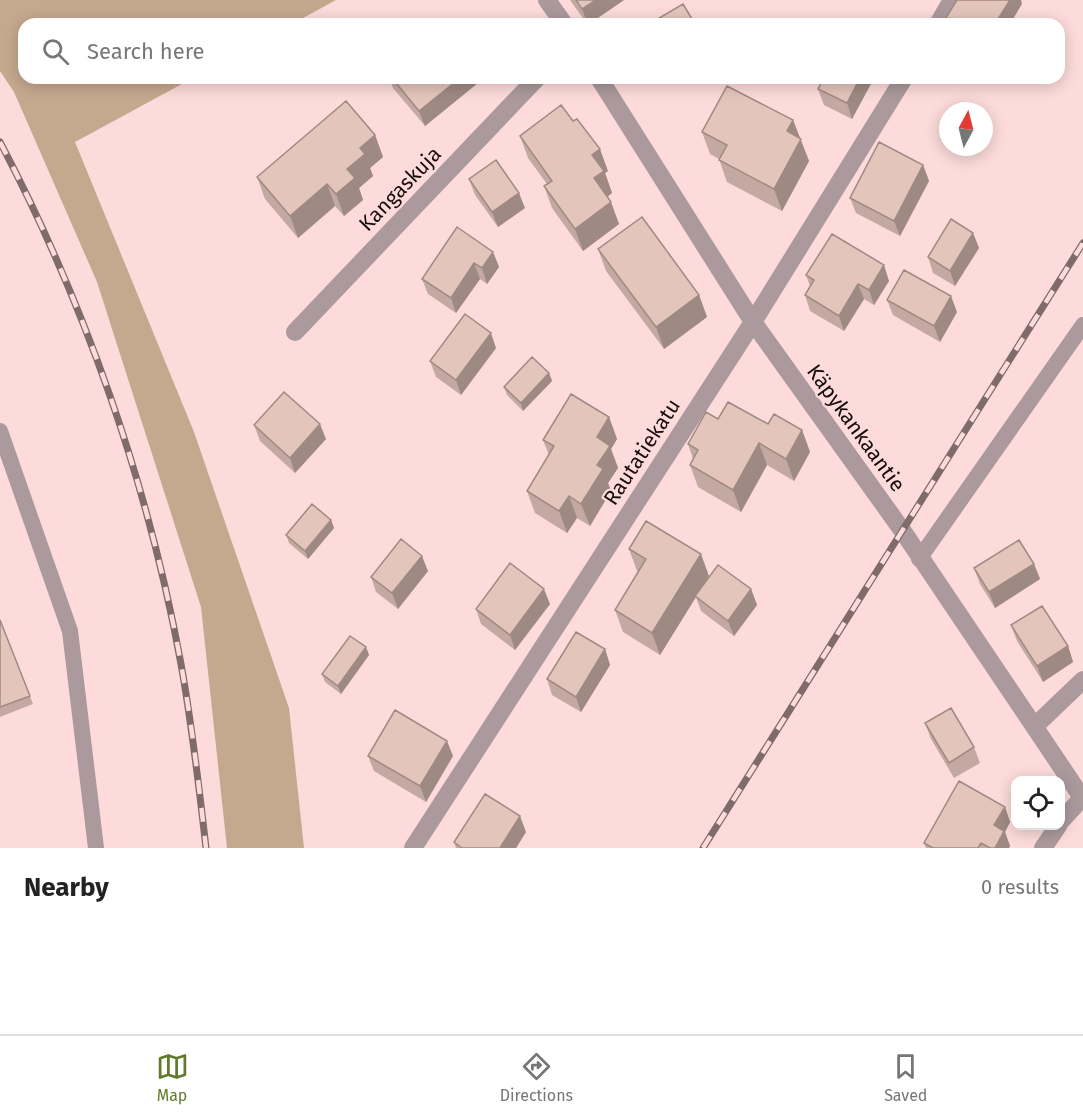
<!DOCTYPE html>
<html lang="en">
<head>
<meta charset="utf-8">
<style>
  body { margin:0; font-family:"Fira Sans",sans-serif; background:#f2f2f2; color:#222 }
  .controls { position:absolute; right:18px; bottom:18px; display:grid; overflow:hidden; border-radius:12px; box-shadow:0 3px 15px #0003 }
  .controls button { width:54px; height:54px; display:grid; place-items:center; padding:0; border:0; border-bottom:2px solid #e0e0e0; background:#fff; color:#222; font:30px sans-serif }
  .compass { position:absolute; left:939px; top:102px; width:54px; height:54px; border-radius:50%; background:#fff; box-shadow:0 3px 15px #0003; rotate:7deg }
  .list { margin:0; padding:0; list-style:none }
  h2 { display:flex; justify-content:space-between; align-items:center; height:78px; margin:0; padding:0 24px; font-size:26px }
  h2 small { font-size:20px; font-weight:400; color:#767676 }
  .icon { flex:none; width:33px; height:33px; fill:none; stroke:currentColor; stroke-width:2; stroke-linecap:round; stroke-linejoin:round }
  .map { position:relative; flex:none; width:1083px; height:848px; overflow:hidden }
  .search { position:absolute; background:#fff; box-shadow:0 3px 15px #0003; left:18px; right:18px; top:18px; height:66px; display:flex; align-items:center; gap:15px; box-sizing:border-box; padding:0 21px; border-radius:18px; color:#767676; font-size:22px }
  .sheet { height:186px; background:#fff }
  nav { display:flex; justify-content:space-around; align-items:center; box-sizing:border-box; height:84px; border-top:2px solid #e0e0e0; background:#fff; font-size:16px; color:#767676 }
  nav a { display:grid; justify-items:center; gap:3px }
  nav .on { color:#627a2c }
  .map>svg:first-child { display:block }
  .forest { fill:#c6a88f }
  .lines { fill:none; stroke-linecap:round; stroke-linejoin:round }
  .lane { stroke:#ab999d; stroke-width:16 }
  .street { stroke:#ab999d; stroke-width:18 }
  .rail-casing { stroke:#806b6b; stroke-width:7 }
  .rail { stroke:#fcdbda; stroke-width:4.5; stroke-dasharray:14; stroke-linecap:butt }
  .wall { fill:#c3a9a1 }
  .shaded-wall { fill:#9f8a83 }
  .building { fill:#e3c5bb; stroke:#9f8a83; stroke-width:1.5 }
  .labels { text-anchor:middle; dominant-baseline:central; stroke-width:4.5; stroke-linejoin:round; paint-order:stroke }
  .street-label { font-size:21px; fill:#170c0c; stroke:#fcdbda }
</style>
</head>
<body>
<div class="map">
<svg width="1083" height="848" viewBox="0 0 1083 848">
  <rect width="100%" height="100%" fill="#fcdbda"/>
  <path class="forest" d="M0,0h336l-44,24h-268v54h169l-118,64 119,290 95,276 15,140h-77l-26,-241 -104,-325 -83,-190 -14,-21z"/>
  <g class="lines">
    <path class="lane" d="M0,431l70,200 26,217
      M919,559l164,-234"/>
    <path class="street" d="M547,0l17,24
      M938,24l14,-24
      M599,78l154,244 149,208 181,269
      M295,332l242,-254
      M1035,726l48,-46
      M1060,822l22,-24
      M413,848l340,-526 151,-244
      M1043,848l15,-22"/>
    <g class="rail-casing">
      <path id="rail" d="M0,142c85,162 148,341 181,522 11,61 18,122 25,184
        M703,848l380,-605"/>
    </g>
    <use href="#rail" class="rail"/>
  </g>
  <path class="wall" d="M570,0h54l-35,24h-2z
    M389,78h95l-59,48 -32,-38z
    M666,78h13l-10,6z
    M811,78h63l-22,41 -28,-14 -6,-16 3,-5 -10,-5z
    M793,120l16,41 -27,50 -55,-29 -8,-23 -9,-5 -8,-22z
    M375,135l8,22 -13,11 3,8 -14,12 4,12 -19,16 -9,-10 -37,32 -33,-39 -8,-22z
    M520,136l88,35 -3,2 7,20 -4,3 11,28 -36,27 -31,-43 -8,-22 3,-2 -19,-26z
    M923,165l6,16 -29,55 -44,-23 -6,-15z
    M469,179l56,29 -27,19 -23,-32z
    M973,233l6,15 -24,38 -22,-13 -5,-16z
    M598,249l101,46 8,22 -43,32 -58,-78z
    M493,252l6,15 -12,17 -7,-5 -24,34 -28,-19 -6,-15z
    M806,275l83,6 -15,24 -10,-6 -20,32 -34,-20 -5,-16 5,-9z
    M887,300l70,12 -17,30 -47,-27z
    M496,348l-35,47 -25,-18 -6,-16z
    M549,373l3,8 -29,30 -16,-16 -3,-8z
    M609,417l8,22 -6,10 7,19 -10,15 3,8 -21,35 -13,-8 -10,15 -32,-20 -8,-22 22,-36 -6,-15z
    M718,419l50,5 34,6 8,22 -16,29 -27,-16 -26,47 -43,-25 -8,-22 3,-6 -5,-15z
    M254,425l72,14 -31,34 -35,-32z
    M331,520l3,8 -26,31 -19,-16 -3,-8z
    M629,549l80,27 -5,7 47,6 6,16 -23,31 -33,-25 -5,-14 -36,58 -37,-23 -8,-22 24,-38 -2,-1z
    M1034,564l6,15 -45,29 -15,-24 -6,-16z
    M428,571l-30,38 -22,-17 -5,-15z
    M550,604l-35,46 -34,-26 -5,-15z
    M0,620l33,84 -33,13z
    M1011,625l57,21 5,16 -30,20 -26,-41z
    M366,647l3,8 -28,39 -16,-12 -3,-8z
    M605,649l5,16 -29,47 -29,-17 -5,-16z
    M925,723l49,24 6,16 -26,15 -23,-39z
    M368,756h85l-27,46 -52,-31z
    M1005,807l5,15 -5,10 5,14 -1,2h-83l-2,-5z
    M526,832l-10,16h-60l-2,-6z"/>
  <path class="shaded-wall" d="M596,0h28l-35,24h-1l-6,-15z
    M1010,0h11l1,4 -12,20h-15z
    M460,78h24l-59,48 -6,-15z
    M860,78h14l-22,41 -5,-16z
    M793,120l16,41 -27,50 -8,-22 13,-58z
    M375,135l8,22 -13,11 3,8 -14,12 4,12 -19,16 -8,-22 11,-25 13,-21z
    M600,149l8,22 -3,2 7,20 -10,8 -8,-23 -2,-23z
    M923,165l6,16 -29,55 -6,-15z
    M327,184l8,22 -37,32 -8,-22z
    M519,193l6,15 -27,19 -6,-15z
    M611,202l8,22 -36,27 -8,-22z
    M973,233l6,15 -24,38 -5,-15z
    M493,252l6,15 -12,17 -5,-16z
    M474,263l6,16 -24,34 -5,-15z
    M884,265l5,16 -15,24 -5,-15z
    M858,284l6,15 -20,32 -5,-15z
    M699,295l8,22 -43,32 -8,-22z
    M951,296l6,16 -17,30 -6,-16z
    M491,333l5,15 -35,47 -5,-15z
    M549,373l3,8 -29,30 -2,-8z
    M609,417l8,22 -6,10 7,19 -10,15 3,8 -21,35 -9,-22 16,-39v-28z
    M320,424l6,15 -31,34 -5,-15z
    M802,430l8,22 -16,29 -8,-22z
    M759,443l8,22 -26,47 -8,-22z
    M569,496l8,22 -10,15 -8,-22z
    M331,520l3,8 -26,31 -3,-8z
    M701,554l8,22 -49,79 -8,-22z
    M422,556l6,15 -30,38 -6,-16z
    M1034,564l6,15 -45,29 -6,-16z
    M544,589l6,15 -35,46 -5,-15z
    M751,589l6,16 -23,31 -6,-15z
    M1068,646l5,16 -30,20 -6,-16z
    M366,647l3,8 -28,39 -3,-8z
    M605,649l5,16 -29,47 -5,-15z
    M447,741l6,15 -27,46 -6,-16z
    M1005,807l5,15 -5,10 5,14 -1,2h-14l-1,-23z
    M520,816l6,16 -10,16h-16z"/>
  <path class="building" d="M576,0h20l-14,9z
    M957,0h53l-15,24h-45l-6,-3z
    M683,4l12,20h-46z
    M453,19l4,5h-10z
    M392,78h68l-41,33z
    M824,78h36l-13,25 -29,-14z
    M727,86l66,34 -6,11 14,8 -27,50 -55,-29 8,-15 -25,-13z
    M346,101l29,34 -15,13 5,6 -18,15 8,9 -19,16 -9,-10 -37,32 -33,-39z
    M561,105l12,16 4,-2 23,30 -8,6 12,16 -10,7 17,24 -36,27 -31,-43 8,-5 -32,-45z
    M879,142l44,23 -29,56 -44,-23z
    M496,160l23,33 -27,19 -23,-33z
    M642,217l57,78 -43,32 -58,-78z
    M951,219l22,14 -23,38 -22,-14z
    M457,227l36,25 -11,16 -8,-5 -23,35 -29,-19z
    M832,234l52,31 -15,25 -11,-6 -19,32 -34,-21 9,-15 -8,-5z
    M904,270l47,26 -17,30 -47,-26z
    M465,314l26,19 -35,47 -26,-19z
    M532,357l17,16 -28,30 -17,-16z
    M284,392l36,32 -30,34 -36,-33z
    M571,394l38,23 -12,20 13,9 -13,19 6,4 -22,35 -12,-8 -10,15 -32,-20 27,-45 -11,-6z
    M728,402l40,22 6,-10 28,16 -16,29 -27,-16 -26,47 -43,-25 8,-15 -10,-6 18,-32 12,7z
    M312,504l19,16 -26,31 -19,-16z
    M646,521l55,33 -49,79 -37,-23 31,-51 -17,-10z
    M401,539l21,17 -30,37 -21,-16z
    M1019,540l15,24 -45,28 -15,-24z
    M510,563l34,26 -34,46 -34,-26z
    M718,565l33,24 -23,32 -33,-25z
    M1042,606l26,40 -31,20 -26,-41z
    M0,620l30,76 -30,11z
    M576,632l29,17 -29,48 -29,-18z
    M350,636l16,11 -28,39 -16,-12z
    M951,708l23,39 -25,16 -24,-40z
    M395,710l52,31 -27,45 -52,-30z
    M959,781l46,26 -11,18 10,6 -9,17h-5l-9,-5 -3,5h-45l-9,-5z
    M485,794l35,22 -20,32h-38l-8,-6z"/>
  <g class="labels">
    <g class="street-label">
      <text transform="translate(400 189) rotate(-46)">Kangaskuja</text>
      <text transform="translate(856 428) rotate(54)">Käpykankaantie</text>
      <text transform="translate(642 452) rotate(-57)">Rautatiekatu</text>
    </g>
  </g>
</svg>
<div class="controls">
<button><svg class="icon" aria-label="locate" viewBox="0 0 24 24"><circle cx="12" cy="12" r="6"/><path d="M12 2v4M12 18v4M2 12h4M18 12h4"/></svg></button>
</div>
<svg class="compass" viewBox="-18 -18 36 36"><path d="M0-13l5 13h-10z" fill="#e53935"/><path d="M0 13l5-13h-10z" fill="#767676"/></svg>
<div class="search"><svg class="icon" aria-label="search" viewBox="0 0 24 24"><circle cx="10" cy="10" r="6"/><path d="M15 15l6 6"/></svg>Search here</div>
</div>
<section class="sheet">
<h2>Nearby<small>0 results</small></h2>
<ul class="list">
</ul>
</section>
<nav>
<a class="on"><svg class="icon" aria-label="map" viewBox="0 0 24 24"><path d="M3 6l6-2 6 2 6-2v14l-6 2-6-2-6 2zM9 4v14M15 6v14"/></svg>Map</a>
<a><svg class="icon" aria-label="directions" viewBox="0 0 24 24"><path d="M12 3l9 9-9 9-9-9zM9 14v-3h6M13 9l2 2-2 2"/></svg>Directions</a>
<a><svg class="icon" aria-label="saved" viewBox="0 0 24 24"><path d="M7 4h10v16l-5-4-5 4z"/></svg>Saved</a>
</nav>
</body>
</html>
